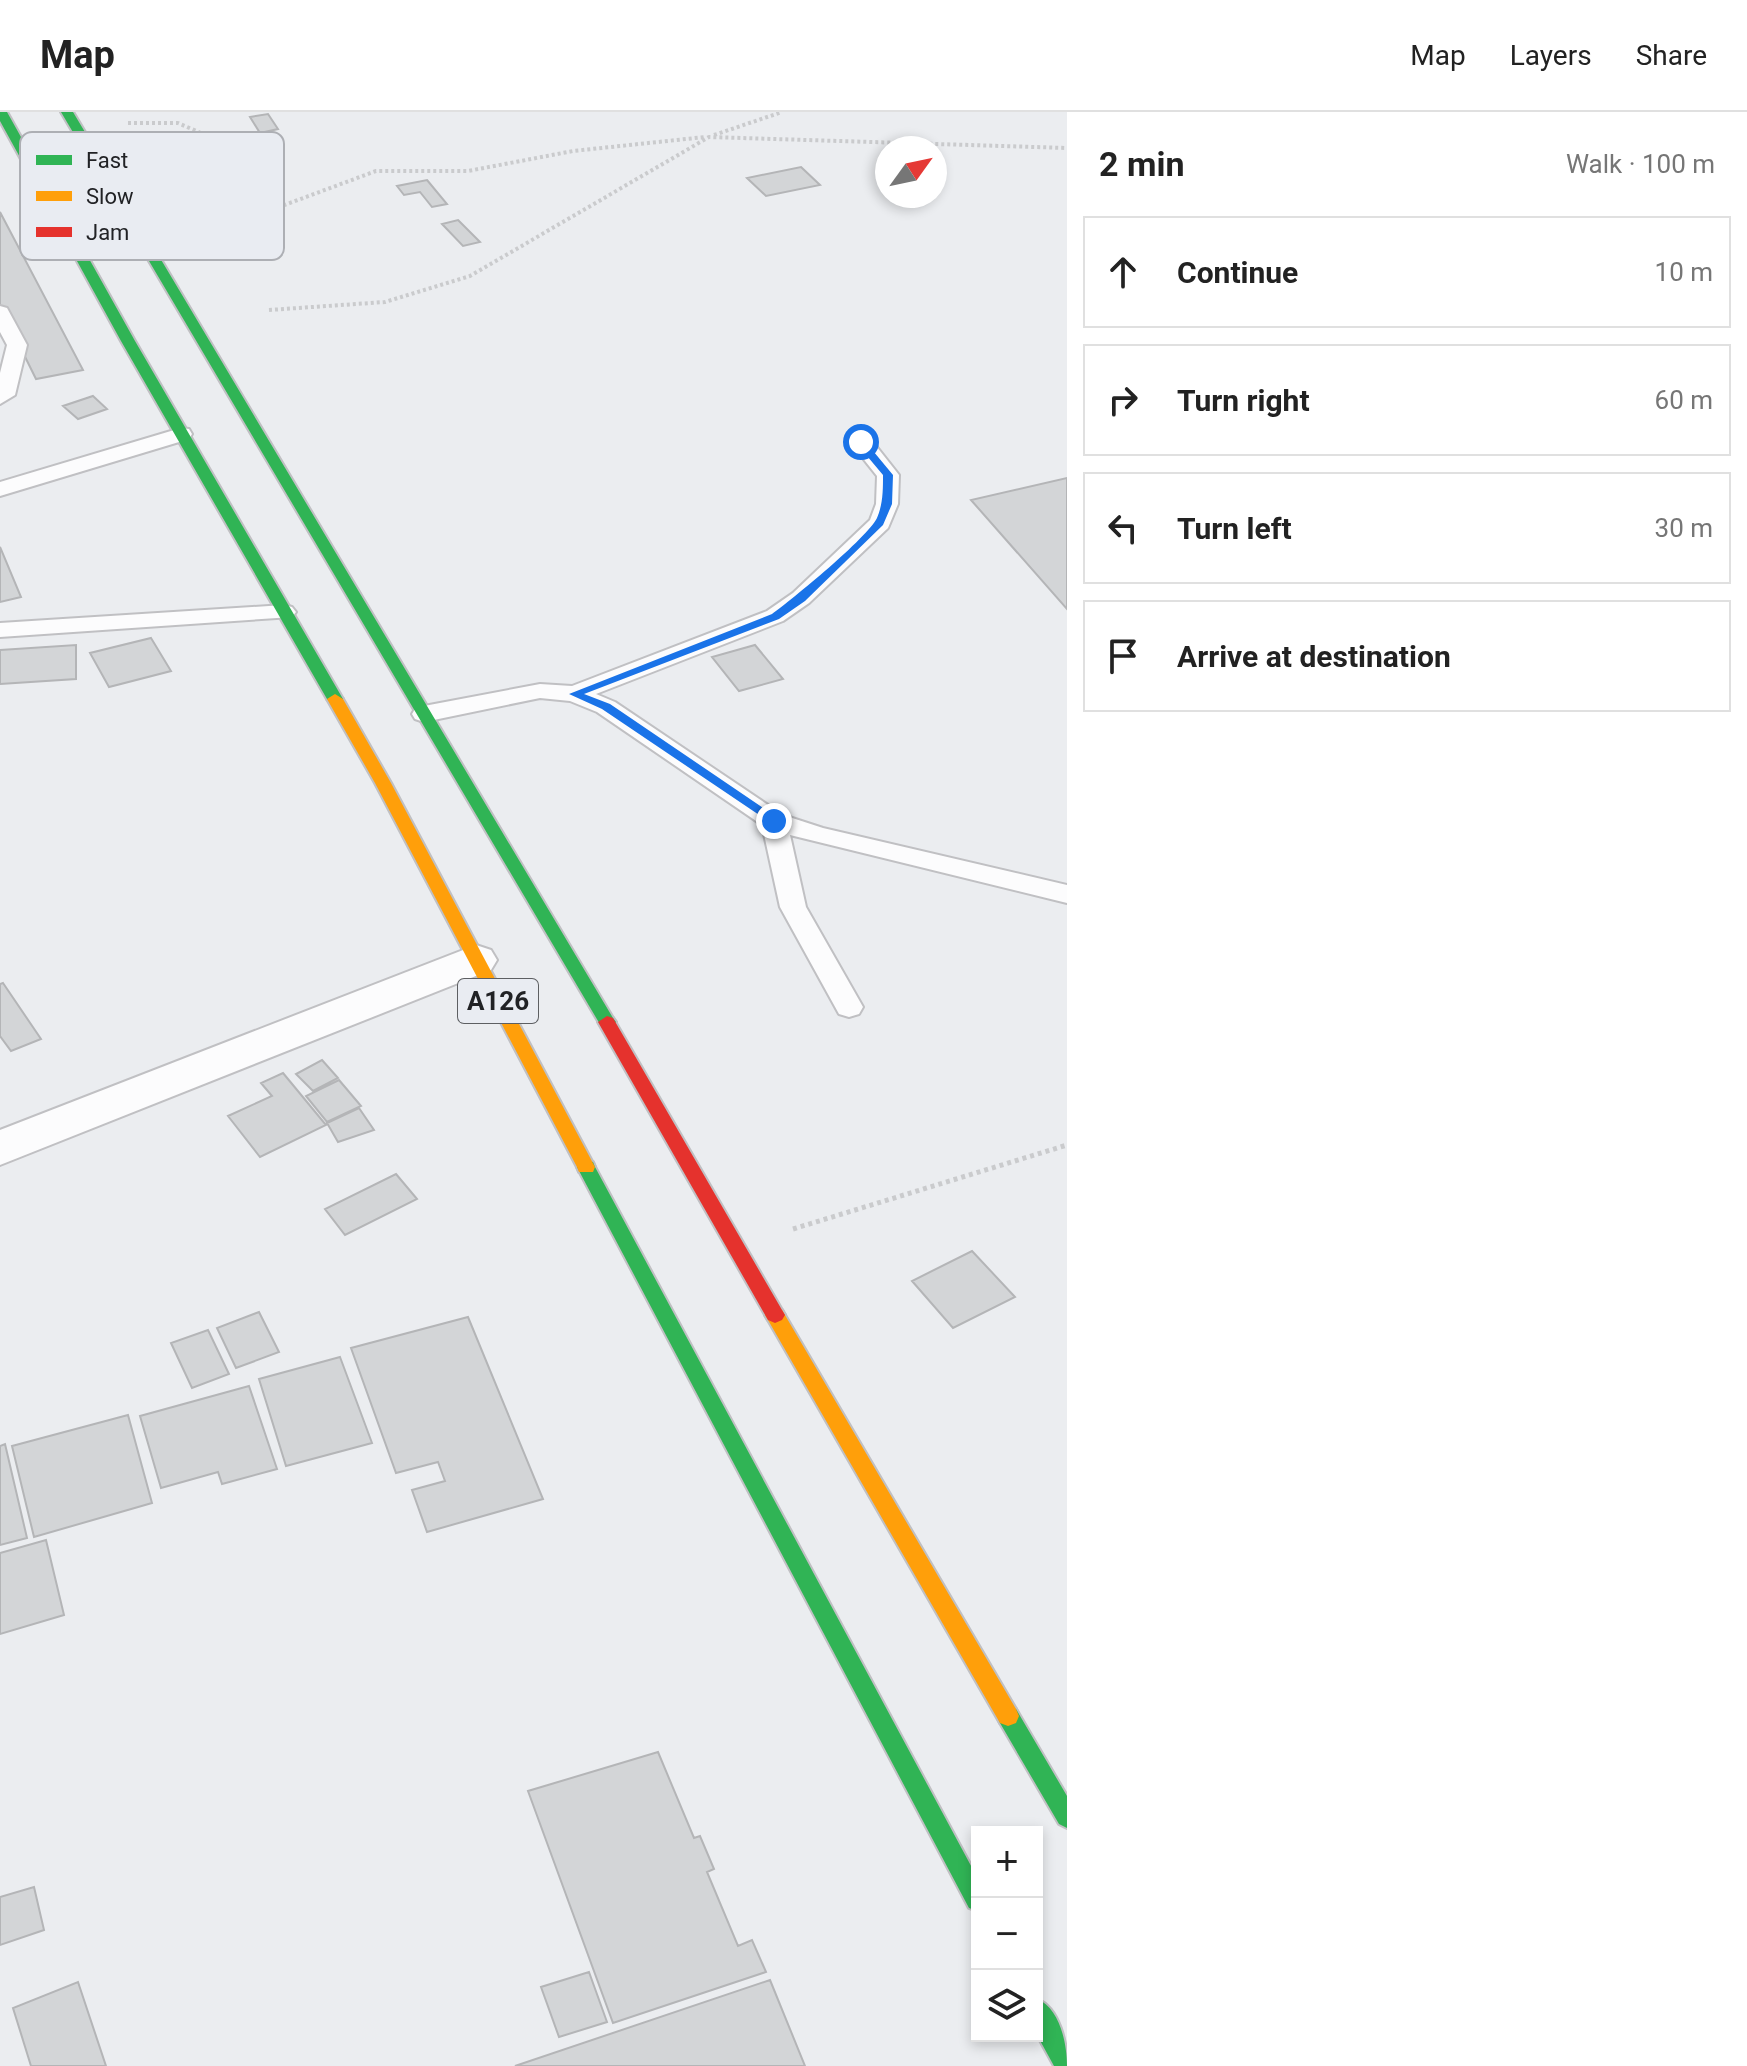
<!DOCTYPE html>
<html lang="en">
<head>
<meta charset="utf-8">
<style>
  body { margin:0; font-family:Roboto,sans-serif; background:#f6f6f6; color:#222 }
  .controls { position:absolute; right:24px; bottom:24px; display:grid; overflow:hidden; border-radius:0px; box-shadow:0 4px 12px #0003 }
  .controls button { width:72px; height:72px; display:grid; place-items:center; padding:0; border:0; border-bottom:2px solid #e0e0e0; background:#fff; color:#222; font:40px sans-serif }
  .compass { position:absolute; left:875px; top:24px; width:72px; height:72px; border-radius:50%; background:#fff; box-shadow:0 4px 12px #0003; rotate:57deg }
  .stop { position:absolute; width:24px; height:24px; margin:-18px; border:6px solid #1a73e8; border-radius:50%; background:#fff }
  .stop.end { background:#1a73e8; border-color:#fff; box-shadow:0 2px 8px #0008 }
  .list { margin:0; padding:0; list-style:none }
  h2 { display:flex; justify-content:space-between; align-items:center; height:104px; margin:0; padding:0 32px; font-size:34px }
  h2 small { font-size:26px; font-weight:400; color:#767676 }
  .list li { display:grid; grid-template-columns:52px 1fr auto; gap:24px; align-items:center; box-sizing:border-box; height:112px; margin:0 16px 16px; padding:0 16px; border:2px solid #e0e0e0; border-radius:0px }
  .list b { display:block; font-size:30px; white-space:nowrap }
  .list em { font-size:26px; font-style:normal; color:#767676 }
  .icon { flex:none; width:44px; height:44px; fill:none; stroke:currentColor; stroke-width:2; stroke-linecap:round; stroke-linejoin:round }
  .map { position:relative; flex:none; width:1067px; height:1954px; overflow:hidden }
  header { display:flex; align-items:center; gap:48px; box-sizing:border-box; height:112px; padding:0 40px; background:#fff; border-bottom:2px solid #e0e0e0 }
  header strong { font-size:38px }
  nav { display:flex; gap:44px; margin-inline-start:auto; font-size:28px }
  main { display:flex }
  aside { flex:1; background:#fff }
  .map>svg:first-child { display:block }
  .building { fill:#d3d5d7; stroke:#b4b5b7; stroke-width:2 }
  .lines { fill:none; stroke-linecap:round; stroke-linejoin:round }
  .lane-casing { stroke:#c0c0c3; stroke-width:4 }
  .street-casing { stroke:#c0c0c3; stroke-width:4 }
  .fast-casing { stroke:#c0c0c3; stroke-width:4 }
  .slow-casing { stroke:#c0c0c3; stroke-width:4 }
  .jam-casing { stroke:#c0c0c3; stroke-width:4 }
  .path-far1 { stroke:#cacbcd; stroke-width:4; stroke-dasharray:3 3; stroke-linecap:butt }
  .path { stroke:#cacbcd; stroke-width:5; stroke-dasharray:4 4; stroke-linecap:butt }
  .lane { fill:#fcfcfd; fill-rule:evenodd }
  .street { fill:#fcfcfd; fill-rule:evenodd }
  .fast { fill:#30b455; fill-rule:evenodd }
  .slow { fill:#ff9f0a; fill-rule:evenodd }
  .jam { fill:#e5322d; fill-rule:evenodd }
  .route { fill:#1a73e8 }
  .labels { text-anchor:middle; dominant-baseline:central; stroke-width:7; stroke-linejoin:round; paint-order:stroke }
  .shield { fill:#e9ecf2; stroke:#5d5f62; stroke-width:2 }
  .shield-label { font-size:26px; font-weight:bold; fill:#212225 }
  .key { fill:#e9ecf2; stroke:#adafb4; stroke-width:2 }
  .key-label { font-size:22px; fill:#212225 }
</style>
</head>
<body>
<header>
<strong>Map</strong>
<nav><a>Map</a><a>Layers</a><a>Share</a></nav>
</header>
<main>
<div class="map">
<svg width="1067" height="1954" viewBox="0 0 1067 1954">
  <rect width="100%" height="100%" fill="#ebedf0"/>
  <path class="building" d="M268,2l10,15 -18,4 -10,-16z
    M801,55l19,18 -54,11 -19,-18z
    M427,68l20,24 -15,3 -12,-15 -16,3 -7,-9z
    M0,100l83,158 -47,9 -36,-73z
    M458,108l22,22 -17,4 -21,-22z
    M93,284l14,13 -29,10 -15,-13z
    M1067,366v131l-96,-109z
    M0,435l21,50 -21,5z
    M151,526l20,33 -62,16 -19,-34z
    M76,533v34l-76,5v-34z
    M755,533l28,34 -44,12 -27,-34z
    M3,871l38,56 -30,12 -11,-15v-52z
    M322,948l16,18 -25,13 -17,-17z
    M283,961l43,52 -66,32 -32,-41 44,-20 -11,-13z
    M339,968l22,26 -34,16 -21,-26z
    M359,996l15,22 -36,12 -11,-19z
    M396,1062l21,25 -72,36 -20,-26z
    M972,1139l43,46 -62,31 -41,-47z
    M259,1200l20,40 -43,16 -19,-40z
    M468,1205l75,182 -116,33 -15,-42 33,-9 -7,-19 -42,11 -45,-125z
    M208,1218l21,44 -37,14 -21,-45z
    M340,1245l32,86 -86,23 -27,-87z
    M249,1274l28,83 -55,15 -4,-12 -57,16 -21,-72z
    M128,1303l24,88 -118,34 -22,-91z
    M5,1332l22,94 -27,7v-99z
    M46,1428l18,75 -64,19v-81z
    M658,1640l36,86 6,-2 14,33 -7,3 31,74 14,-6 14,32 -153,51 -85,-232z
    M34,1775l10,43 -44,15v-48z
    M589,1860l18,50 -48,15 -18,-50z
    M770,1868l35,86h-290z
    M78,1870l28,84h-75l-18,-58z"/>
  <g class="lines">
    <g class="lane-casing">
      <path id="lane" d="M0,194l7,2 20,37 -12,50 -15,9v-31l7,-28 -7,-13z
        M181,316l8,1 3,5 -3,5 -189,57v-14z
        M861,324l8,1 30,38 -1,29 -10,24 -79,75 -26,18 -187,73 19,8 168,113 40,13 244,57v18l-277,-68 16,72 57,100 -4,7 -10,3 -10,-3 -59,-107 -18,-82 -165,-113 -27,-11 -30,-3 -116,24 -9,-3 -3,-5 3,-5 9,-3 116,-22 32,2 195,-75 26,-18 77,-73 6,-16 1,-28 -27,-34z
        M284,493l8,2 4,5 -4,5 -292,20v-14z"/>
    </g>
    <g class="street-casing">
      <path id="street" d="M476,833l15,5 6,10 -6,10 -491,195v-35z"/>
    </g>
    <g class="fast-casing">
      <path id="fast" d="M0,0h7l128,229 208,358 -3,3h-10l-3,-3 -206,-358 -121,-220z
        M61,0h12l540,906 3,4 -3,4h-12z
        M586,1048l7,2 2,5 382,710v34l-8,-3 -392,-741 2,-5z
        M1008,1594l8,3 51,87v32l-8,-4 -59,-101 -3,-7 3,-7z
        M1037,1887c23,9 30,45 30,67h-13l-17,-31z"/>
    </g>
    <g class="slow-casing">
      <path id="slow" d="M335,582l8,5 48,84 204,384 -2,5h-14l-2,-5 -202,-384 -48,-84z
        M775,1195l7,3 234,399 3,7 -3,7 -8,3 -8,-3 -232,-403 -3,-5 3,-5z"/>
    </g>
    <g class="jam-casing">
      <path id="jam" d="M607,904l6,2 169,292 3,5 -3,5 -7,3 -7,-3 -170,-298z"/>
    </g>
    <path class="path-far1" d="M128,11h50l66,29 35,55 97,-36h92l105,-20 132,-14
      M714,23l68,-23
      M269,198l116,-8 85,-26 239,-139 358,11"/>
    <path class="path" d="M793,1117l274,-84"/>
    <use href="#lane" class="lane"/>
    <use href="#street" class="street"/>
    <use href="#fast" class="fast"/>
    <use href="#slow" class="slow"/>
    <use href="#jam" class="jam"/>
  </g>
  <path class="route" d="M857,328h7l29,35 -1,29 -9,21 -78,76 -26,18 -195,75 26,10 168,114 2,3 -6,4 -172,-116 -33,-15 203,-80c21,-15 95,-76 105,-96 6,-14 6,-28 6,-43l-26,-31z"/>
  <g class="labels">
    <rect class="shield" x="458" y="867" width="80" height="44" rx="6"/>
    <g class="shield-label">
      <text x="498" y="889">A126</text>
    </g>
  </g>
  <rect x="20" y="20" width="264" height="128" rx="12" class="key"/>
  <rect x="36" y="43" width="36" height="10" fill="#30b455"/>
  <rect x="36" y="79" width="36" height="10" fill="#ff9f0a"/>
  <rect x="36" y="115" width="36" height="10" fill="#e5322d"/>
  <g class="key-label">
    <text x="86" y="56">Fast</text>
    <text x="86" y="92">Slow</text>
    <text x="86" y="128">Jam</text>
  </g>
</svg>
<div class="controls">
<button>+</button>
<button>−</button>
<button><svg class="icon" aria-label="layers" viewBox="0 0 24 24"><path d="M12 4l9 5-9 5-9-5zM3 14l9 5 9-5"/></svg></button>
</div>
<svg class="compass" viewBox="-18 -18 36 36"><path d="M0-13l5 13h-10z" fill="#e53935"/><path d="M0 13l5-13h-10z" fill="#767676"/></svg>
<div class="stop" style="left:861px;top:330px"></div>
<div class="stop end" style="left:774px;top:709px"></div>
</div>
<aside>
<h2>2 min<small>Walk · 100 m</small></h2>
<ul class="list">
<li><svg class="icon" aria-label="ahead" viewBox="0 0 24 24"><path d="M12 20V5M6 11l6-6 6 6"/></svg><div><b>Continue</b></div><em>10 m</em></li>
<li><svg class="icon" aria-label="right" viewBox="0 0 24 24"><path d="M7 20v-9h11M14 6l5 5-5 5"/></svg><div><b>Turn right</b></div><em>60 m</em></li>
<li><svg class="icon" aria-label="left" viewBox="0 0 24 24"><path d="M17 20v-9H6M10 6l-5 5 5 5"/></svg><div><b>Turn left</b></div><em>30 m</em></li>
<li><svg class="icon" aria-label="arrive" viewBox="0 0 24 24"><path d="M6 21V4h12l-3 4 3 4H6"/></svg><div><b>Arrive at destination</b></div></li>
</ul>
</aside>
</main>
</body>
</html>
